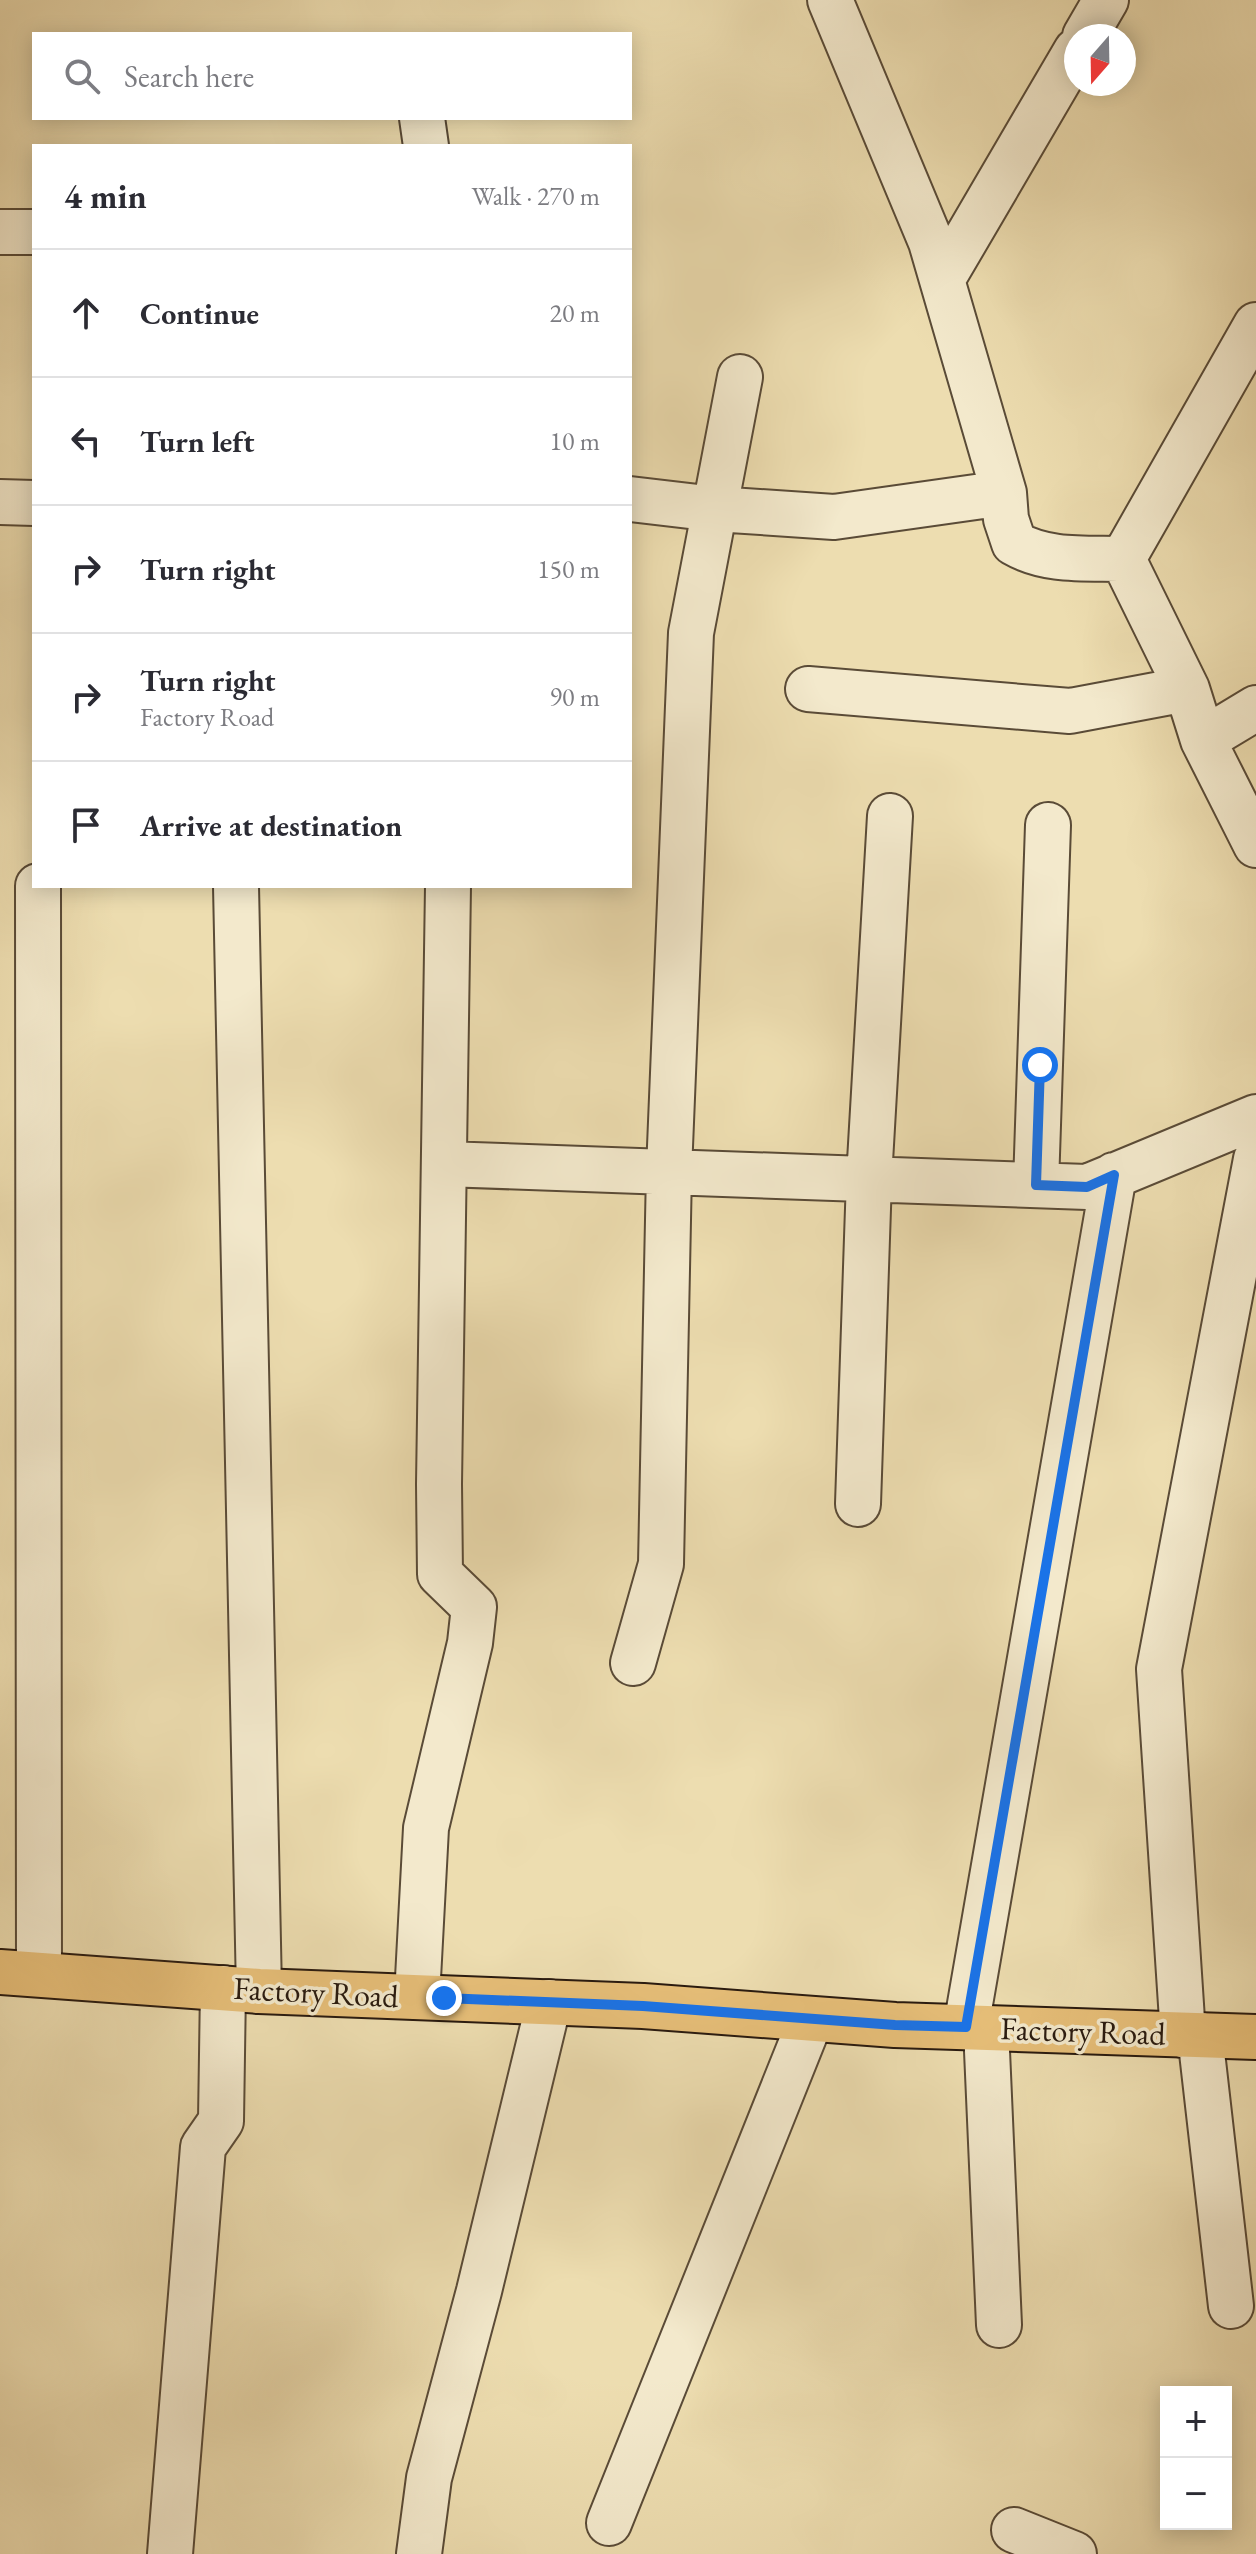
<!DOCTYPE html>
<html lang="en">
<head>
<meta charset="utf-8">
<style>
  body { margin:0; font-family:"EB Garamond",serif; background:#f7f7f7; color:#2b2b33 }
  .controls { position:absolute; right:24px; bottom:24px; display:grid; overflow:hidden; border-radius:0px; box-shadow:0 4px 20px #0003 }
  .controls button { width:72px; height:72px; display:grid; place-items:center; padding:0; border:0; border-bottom:2px solid #e1e1e2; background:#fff; color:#2b2b33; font:40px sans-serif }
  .compass { position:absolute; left:1064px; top:24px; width:72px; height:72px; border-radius:50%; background:#fff; box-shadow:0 4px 20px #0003; rotate:200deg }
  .stop { position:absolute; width:24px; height:24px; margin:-18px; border:6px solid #1a73e8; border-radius:50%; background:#fff }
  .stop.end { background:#1a73e8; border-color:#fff; box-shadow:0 2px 8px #0008 }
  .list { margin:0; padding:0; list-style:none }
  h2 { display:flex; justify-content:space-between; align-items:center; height:104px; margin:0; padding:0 32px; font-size:34px }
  h2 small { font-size:26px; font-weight:400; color:#7c7c81 }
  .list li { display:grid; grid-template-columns:52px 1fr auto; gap:24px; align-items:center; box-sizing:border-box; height:128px; padding:0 32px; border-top:2px solid #e1e1e2 }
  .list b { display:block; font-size:30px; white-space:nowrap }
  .list p { margin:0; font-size:26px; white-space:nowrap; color:#7c7c81 }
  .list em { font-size:26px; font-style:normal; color:#7c7c81 }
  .icon { flex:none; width:44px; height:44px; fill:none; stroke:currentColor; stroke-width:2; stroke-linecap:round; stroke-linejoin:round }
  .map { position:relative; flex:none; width:1256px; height:2554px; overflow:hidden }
  .search { position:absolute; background:#fff; box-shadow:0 4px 20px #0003; left:32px; top:32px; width:600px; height:88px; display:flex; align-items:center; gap:20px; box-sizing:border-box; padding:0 28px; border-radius:0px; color:#7c7c81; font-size:30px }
  .panel { position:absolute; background:#fff; box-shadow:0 4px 20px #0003; left:32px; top:144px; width:600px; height:744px; border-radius:0px }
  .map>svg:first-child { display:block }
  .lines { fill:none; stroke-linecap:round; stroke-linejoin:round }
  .minor-casing { stroke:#5a4b37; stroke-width:48 }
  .major-casing { stroke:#291a0f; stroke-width:48 }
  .minor { stroke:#f3e9cc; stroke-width:44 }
  .major { stroke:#e6be78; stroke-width:44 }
  .route { stroke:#1a73e8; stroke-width:10 }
  .labels { text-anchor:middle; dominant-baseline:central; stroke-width:7; stroke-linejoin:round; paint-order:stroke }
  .street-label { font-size:32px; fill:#291a0f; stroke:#f3e9cc }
</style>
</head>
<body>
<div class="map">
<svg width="1256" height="2554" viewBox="0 0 1256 2554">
  <rect width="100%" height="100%" fill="#edddb0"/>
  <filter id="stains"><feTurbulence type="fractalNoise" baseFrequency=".0025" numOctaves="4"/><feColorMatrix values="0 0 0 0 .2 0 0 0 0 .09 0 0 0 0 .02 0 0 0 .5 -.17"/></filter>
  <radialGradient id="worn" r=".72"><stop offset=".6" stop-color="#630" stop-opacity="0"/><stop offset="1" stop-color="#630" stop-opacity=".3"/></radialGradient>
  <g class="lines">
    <g class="minor-casing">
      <path id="minor" d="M830,0l101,242 73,251 2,26 8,24c33,19 71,15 109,16l64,130 16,51 53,105
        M1085,36l21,-36
        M422,118l4,28
        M0,232h34
        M942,280l134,-229
        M630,499l85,10 119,8 170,-24
        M0,502l34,1
        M1123,559l133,-234
        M808,689l262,22 117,-22
        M1203,740l53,-32
        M38,886l1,1088
        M236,886l23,1105
        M444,1164l643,23 169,-70
        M1036,1185l12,-360
        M858,1504l11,-325 21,-363
        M633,1663l28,-99 8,-393 22,-538 49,-256
        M417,1997l9,-169 44,-185 4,-36 -34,-33 -1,-90 9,-598
        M966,2027l148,-852
        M986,2028l13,297
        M1183,2035l-24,-366 97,-510
        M1200,2035l31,271
        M609,2523l202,-504
        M1014,2530l60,24
        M170,2554l33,-407 18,-26 2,-133
        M419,2554l10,-76 50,-187 70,-289"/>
    </g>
    <g class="major-casing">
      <path id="major" d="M0,1972l259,19 384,15 252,19 361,12"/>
    </g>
    <use href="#minor" class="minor"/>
    <use href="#major" class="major"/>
  </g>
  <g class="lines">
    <path class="route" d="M444,1998l199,8 252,19 71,2 148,-852 -27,12 -51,-2 4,-120"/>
  </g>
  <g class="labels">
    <g class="street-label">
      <text transform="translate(316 1992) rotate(3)">Factory Road</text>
      <text transform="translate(1083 2031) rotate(2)">Factory Road</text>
    </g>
  </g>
  <rect width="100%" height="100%" filter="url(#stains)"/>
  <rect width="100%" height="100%" fill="url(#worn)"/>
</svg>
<div class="controls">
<button>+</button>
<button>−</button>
</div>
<svg class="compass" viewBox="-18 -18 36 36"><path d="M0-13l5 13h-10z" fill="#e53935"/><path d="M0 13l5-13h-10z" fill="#7c7c81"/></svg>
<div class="stop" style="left:1040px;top:1065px"></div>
<div class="stop end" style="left:444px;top:1998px"></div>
<div class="search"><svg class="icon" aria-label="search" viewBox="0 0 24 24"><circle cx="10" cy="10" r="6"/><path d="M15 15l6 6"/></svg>Search here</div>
<section class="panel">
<h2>4 min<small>Walk · 270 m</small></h2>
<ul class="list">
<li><svg class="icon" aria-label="ahead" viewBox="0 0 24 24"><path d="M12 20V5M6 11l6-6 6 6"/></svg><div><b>Continue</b></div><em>20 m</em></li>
<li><svg class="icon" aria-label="left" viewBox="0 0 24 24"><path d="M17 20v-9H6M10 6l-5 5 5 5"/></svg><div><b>Turn left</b></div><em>10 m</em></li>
<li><svg class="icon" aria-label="right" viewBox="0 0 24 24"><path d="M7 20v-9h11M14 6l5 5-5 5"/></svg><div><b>Turn right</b></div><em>150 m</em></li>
<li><svg class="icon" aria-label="right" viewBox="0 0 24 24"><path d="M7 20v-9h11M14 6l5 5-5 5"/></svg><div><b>Turn right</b><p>Factory Road</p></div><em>90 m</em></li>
<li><svg class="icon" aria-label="arrive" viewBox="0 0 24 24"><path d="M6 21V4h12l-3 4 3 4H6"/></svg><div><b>Arrive at destination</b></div></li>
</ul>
</section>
</div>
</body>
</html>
